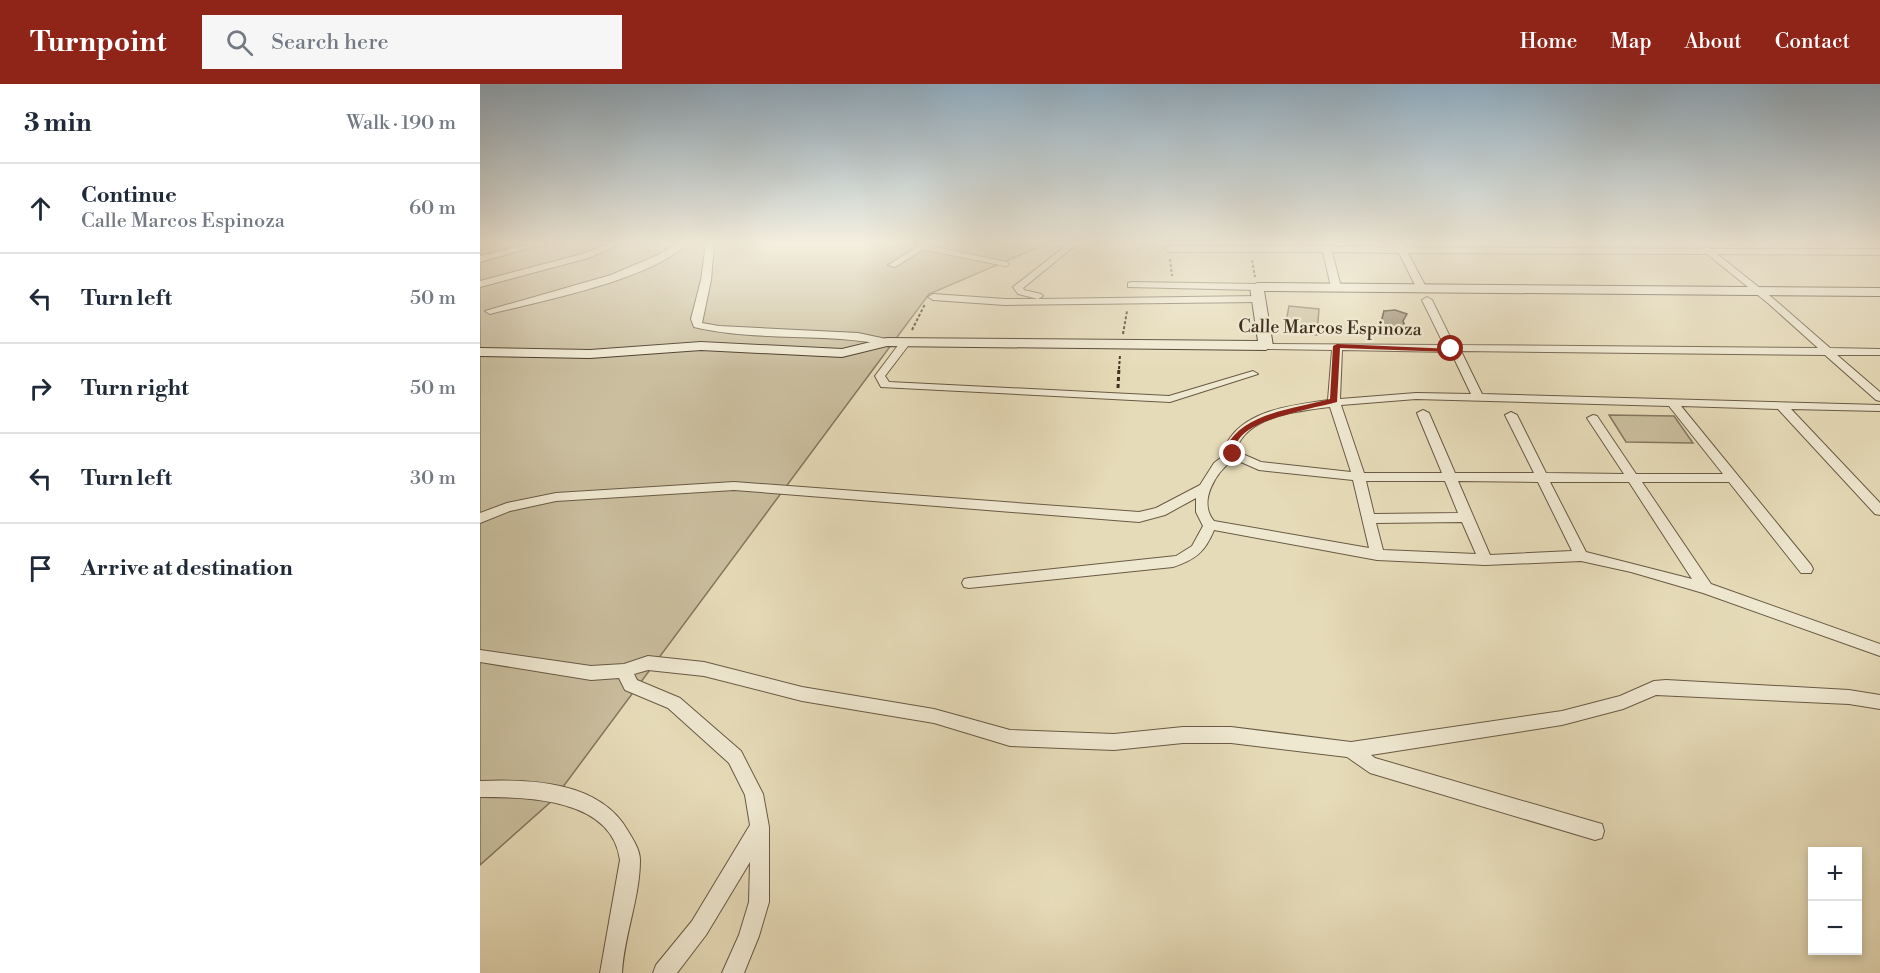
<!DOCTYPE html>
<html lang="en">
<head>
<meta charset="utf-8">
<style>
  body { margin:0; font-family:"Libre Bodoni",serif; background:#f6f6f7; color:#1f2937 }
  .controls { position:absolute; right:18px; bottom:18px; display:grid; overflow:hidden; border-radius:0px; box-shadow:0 3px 9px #0003 }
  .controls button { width:54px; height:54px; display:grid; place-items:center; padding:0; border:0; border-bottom:2px solid #e0e1e3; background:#fff; color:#1f2937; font:30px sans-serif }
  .stop { position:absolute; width:18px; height:18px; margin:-14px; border:4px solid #8f2418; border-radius:50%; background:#fff }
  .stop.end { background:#8f2418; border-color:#fff; box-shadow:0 2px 6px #0008 }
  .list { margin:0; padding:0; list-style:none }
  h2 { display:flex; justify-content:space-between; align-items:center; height:78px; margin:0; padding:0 24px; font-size:26px }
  h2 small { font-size:20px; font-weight:400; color:#747a83 }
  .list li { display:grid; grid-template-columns:39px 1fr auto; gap:18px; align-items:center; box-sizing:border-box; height:90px; padding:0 24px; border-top:2px solid #e0e1e3 }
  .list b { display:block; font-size:22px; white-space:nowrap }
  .list p { margin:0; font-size:20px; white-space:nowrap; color:#747a83 }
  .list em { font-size:20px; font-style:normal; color:#747a83 }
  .icon { flex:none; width:33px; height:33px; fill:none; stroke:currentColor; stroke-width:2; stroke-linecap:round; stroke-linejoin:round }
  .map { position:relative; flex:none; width:1400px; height:889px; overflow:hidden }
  header { display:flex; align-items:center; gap:36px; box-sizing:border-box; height:84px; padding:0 30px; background:#8f2418; color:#fff }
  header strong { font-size:28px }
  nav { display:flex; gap:33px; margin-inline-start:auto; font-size:21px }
  .search { width:420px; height:54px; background:#f6f6f7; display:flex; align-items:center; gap:15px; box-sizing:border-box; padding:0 21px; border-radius:0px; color:#747a83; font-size:22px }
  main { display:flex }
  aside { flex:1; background:#fff }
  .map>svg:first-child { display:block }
  .green { fill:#cabe9e; stroke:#84765e; stroke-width:1.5 }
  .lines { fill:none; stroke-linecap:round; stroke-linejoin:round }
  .lane-casing { stroke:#695a44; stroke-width:6 }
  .street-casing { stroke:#695a44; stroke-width:2 }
  .secondary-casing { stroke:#3f2f1e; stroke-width:2 }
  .path-far1 { stroke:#3f2f1e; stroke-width:2; stroke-dasharray:3 2; stroke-linecap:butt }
  .path { stroke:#3f2f1e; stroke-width:3; stroke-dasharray:4 3; stroke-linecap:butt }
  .lane { stroke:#efe8d1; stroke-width:4.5 }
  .street { fill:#efe8d1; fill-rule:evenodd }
  .secondary { fill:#efe8d1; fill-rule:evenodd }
  .wall { fill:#81755f; stroke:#3f2f1e; stroke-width:1.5 }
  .building { fill:#96886e; stroke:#3f2f1e; stroke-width:1.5 }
  .route { fill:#8f2418 }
  .labels { text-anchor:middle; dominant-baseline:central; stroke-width:5; stroke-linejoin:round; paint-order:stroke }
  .far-street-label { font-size:18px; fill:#3f2f1e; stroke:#efe8d1 }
</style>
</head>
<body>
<header>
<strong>Turnpoint</strong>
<div class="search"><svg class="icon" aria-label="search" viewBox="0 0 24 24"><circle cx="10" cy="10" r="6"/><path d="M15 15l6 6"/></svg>Search here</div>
<nav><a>Home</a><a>Map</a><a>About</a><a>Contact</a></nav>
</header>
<main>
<aside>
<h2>3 min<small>Walk · 190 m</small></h2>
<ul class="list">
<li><svg class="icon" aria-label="ahead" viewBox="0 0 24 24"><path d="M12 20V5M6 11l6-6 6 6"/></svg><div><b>Continue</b><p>Calle Marcos Espinoza</p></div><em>60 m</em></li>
<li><svg class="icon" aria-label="left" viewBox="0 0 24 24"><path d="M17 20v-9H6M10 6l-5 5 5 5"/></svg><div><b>Turn left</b></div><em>50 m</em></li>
<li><svg class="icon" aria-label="right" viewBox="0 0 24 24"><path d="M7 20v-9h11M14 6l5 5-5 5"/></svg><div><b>Turn right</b></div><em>50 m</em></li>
<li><svg class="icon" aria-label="left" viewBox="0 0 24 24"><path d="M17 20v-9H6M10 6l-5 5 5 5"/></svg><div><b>Turn left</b></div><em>30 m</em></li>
<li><svg class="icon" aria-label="arrive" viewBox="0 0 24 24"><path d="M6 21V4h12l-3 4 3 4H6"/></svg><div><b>Arrive at destination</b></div></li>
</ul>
</aside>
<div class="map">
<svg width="1400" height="889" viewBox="0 0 1400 889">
  <rect width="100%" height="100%" fill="#e6dbb8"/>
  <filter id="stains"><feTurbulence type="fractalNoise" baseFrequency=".00333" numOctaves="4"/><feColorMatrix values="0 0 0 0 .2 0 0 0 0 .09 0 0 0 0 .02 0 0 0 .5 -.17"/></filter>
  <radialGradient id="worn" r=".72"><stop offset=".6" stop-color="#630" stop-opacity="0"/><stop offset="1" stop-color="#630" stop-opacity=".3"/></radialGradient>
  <path class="green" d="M0,160h566l-117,50 -375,505 -74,66z
    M809,222l30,3 -2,26 -33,-3z
    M1129,331l65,1 19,27 -67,-1z"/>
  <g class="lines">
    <g class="lane-casing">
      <path id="lane" d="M580,160l11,2
        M443,163l83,17"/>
    </g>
    <g class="street-casing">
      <path id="street" d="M49,160h14l-63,18v-6z
        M129,160h12l-33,14 -108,29v-6l102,-27z
        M197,160h10c-40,37 -143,56 -197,70l-5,-3 126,-36 47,-20z
        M226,160h8l-3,36 -9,43 17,3 139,7 33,7 1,2 -5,3c-64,-13 -130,-3 -193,-18l-3,-8 10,-39z
        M442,160h10l-37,23 -7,-2z
        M588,160h9l-54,44 1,2 17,4 2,2 -5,3 221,-3 5,3 -5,3 -254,3 -72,-5 -5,-3 5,-3 72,5h33l-20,-5 -5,-7z
        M916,160h8l1,3 297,2 4,-3 5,3h169v6l-163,-1 58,46 55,48 50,1v6h-43l43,37v9l-4,-1 -51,-45 -364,-4 21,43 398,11v6l-89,-2 89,94v12l-5,-1 -97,-105 -97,-3 130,159 2,4 -2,4h-10l-72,-91h-87l69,102 169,60v12l-177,-63 -72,-21 -50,-11 -96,4 -108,-5 -163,-30c-9,22 -19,30 -41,37l-204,21 -5,-1 -2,-4 2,-4 5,-1 207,-22 16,-10 11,-20 -7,-14v-14l-31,17 -26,7 -405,-32 -178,11 -46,10 -30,12v-10l27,-10 49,-10 178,-11 405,30 17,-4 44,-23 14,-22 13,-10 -2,-6c16,-37 68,-42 103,-47l4,-50 -66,-1 -4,-1v-4l182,1 -22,-45 5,-3 5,3 22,45 364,3 -49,-44 -62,-50 -299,-1 19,36 -5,3 -5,-3 -18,-36 -67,-1 9,35 -5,3 -5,-3 -8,-35h-154l-4,-3 4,-3 228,1zM862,266l109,2 20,42 -55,-1 -76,6zM936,315l253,7 54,68h-87l-39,-58 -4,-1 -6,3 37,56 -78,-1 -29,-58 -6,-3 -6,3 29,58h-79l-26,-60 -6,-3 -6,3 25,60h-78l-23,-68zM850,323l21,65 -90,-10 -23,-10 -1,-5c13,-32 63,-36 93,-40zM754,375l25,11 94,10 16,68 -155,-27c-17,-20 3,-50 20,-62zM886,397h79l13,32 -84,1zM978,397l80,1 34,69 -82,4zM1070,398h79l63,97 -106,-27zM982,438l14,32 -93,-4 -7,-27z
        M651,198l126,2 5,3 -5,3 -129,-3v-4z
        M426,255l5,3 -26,34 4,6 280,14 84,-25 5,3 -88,28 -289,-15 -6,-11 27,-36z
        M0,566l111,16 33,-2 24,-8 56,6 98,25 132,22 76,21 104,4 69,-7h48l120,15 211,-31 58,-15 34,-15 12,-1 183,10 31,5v14l-31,-5 -193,-9 -33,14 -61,16 -191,30 4,3 220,64 7,2 2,7 -2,7 -7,2 -225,-67 -23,-16 -116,-14h-48l-69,7 -104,-4 -76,-23 -132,-22 -98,-25 -56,-6 -14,4 3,6 43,18 61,53 22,43 6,33v75l-10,34 -15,37h-22l17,-38 10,-33 1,-40 -44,73 -29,38h-24l3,-8 36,-44 58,-96 -5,-30 -16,-32 -61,-55 -43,-18 -6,-12 -28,2 -111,-18z
        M0,697c50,-2 120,0 148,50 5,8 12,19 12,29 0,38 -16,75 -18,113h-22l20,-113c-8,-62 -93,-63 -140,-63z"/>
    </g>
    <g class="secondary-casing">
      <path id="secondary" d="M777,199l623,5v8l-616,-5 9,55 -7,4 -379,-4 -45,11 -141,-7 -111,8 -110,-2v-8l110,2 111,-8 141,7 45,-11 371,3 -8,-54z"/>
    </g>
    <path class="path-far1" d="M690,175l2,17
      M772,176l3,17
      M432,246l13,-26
      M643,250l4,-23
      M639,285l1,-14"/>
    <path class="path" d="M638,304l1,-21"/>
    <use href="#lane" class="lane"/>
    <use href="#street" class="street"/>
    <use href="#secondary" class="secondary"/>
  </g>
  <path class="wall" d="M904,227l20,13 1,2 -2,9h-24z"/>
  <path class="building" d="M915,226l12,4 -4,7 2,5h-25l4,-15z"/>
  <linearGradient id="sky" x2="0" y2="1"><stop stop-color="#90acc0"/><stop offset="0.56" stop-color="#f4efdf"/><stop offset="1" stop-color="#f4efdf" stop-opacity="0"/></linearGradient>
  <rect width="1400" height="284" fill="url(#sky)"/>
  <path class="route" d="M857,260l117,5 -3,3 -111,-4 -3,54c-26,7 -83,16 -98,37 -5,6 -2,11 -3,17h-6l-4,-9c18,-35 69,-38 104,-48l3,-53z"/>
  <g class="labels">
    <g class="far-street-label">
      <text transform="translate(850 244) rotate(1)">Calle Marcos Espinoza</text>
    </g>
  </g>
  <rect width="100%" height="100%" filter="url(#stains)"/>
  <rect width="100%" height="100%" fill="url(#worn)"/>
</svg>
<div class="controls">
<button>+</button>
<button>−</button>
</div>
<div class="stop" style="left:971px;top:265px"></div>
<div class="stop end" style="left:753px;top:370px"></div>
</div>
</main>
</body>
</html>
